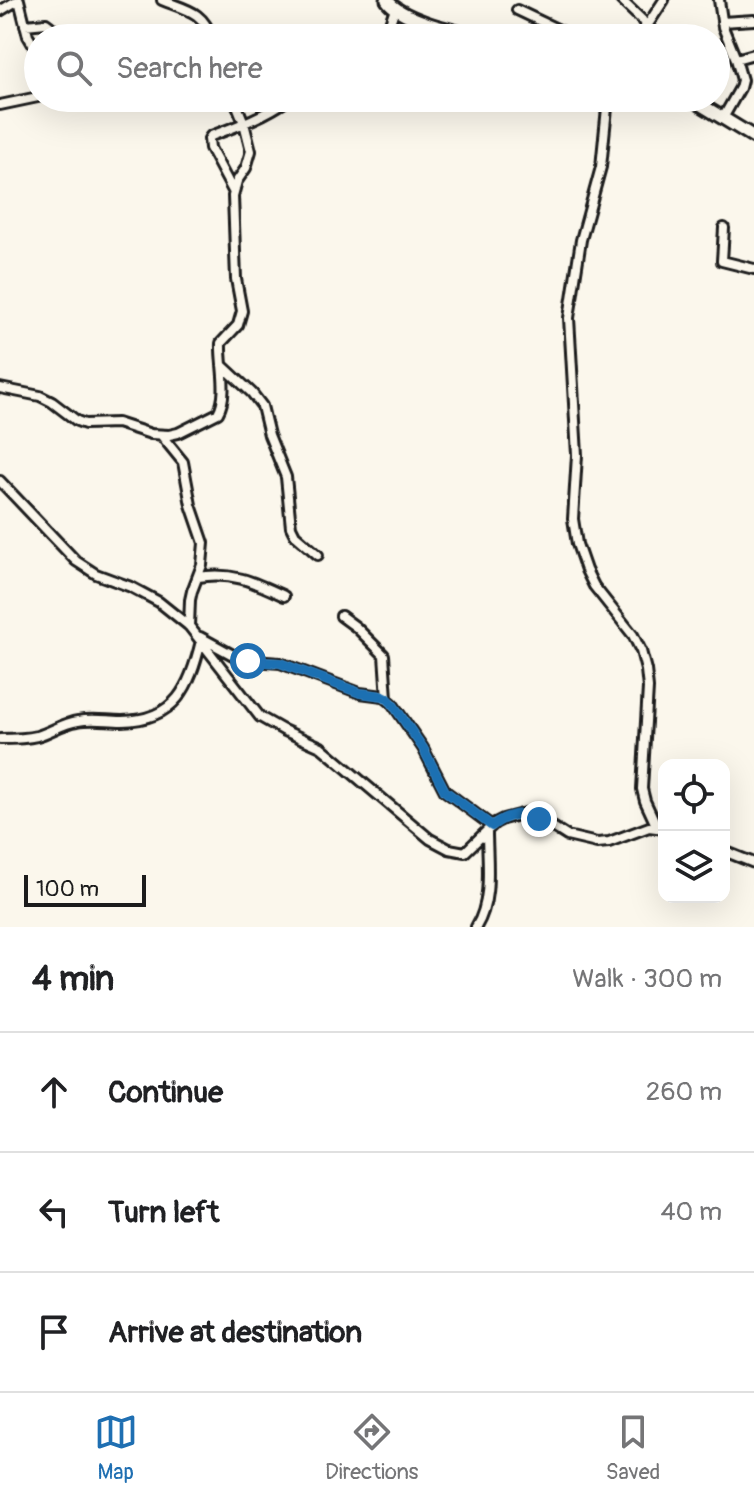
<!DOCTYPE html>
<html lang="en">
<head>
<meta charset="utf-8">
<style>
  body { margin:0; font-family:Pangolin,sans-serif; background:#f2f2f2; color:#202124 }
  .controls { position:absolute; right:24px; bottom:24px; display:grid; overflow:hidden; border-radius:16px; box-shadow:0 8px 32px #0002 }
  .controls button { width:72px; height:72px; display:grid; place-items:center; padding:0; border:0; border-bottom:2px solid #e0e0e0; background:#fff; color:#202124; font:40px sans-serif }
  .scale { position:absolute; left:24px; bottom:20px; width:122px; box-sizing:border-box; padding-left:8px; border:4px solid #1c1c1c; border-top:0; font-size:22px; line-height:28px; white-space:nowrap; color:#1c1c1c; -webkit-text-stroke:6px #fbf7ec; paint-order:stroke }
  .stop { position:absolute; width:24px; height:24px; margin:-18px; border:6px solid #1f6fb2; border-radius:50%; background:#fff }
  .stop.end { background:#1f6fb2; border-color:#fff; box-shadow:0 2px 8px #0008 }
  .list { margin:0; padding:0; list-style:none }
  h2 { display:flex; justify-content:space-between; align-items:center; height:104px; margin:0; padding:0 32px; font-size:34px }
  h2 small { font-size:26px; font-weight:400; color:#757577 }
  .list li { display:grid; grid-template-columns:52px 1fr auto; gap:24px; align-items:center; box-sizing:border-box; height:120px; padding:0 32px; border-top:2px solid #e0e0e0 }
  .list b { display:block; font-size:30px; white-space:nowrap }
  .list em { font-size:26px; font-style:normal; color:#757577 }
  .icon { flex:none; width:44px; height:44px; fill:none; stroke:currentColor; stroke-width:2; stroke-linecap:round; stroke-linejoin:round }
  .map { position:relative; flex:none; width:754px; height:927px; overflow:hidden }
  .search { position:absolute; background:#fff; box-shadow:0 8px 32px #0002; left:24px; right:24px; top:24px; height:88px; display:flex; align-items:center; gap:20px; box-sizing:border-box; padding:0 28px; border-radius:44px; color:#757577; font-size:30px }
  .sheet { height:464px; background:#fff }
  nav { display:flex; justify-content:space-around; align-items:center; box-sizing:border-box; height:112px; border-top:2px solid #e0e0e0; background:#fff; font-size:22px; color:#757577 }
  nav a { display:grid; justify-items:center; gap:4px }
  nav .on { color:#1f6fb2 }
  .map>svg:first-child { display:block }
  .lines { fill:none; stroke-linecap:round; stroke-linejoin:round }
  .minor-casing { stroke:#1c1c1c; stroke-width:14 }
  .tertiary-casing { stroke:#1c1c1c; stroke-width:17 }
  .minor { stroke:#fbf7ec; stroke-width:8 }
  .tertiary { stroke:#fbf7ec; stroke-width:11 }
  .route { stroke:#1f6fb2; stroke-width:10 }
</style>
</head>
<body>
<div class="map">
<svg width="754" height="927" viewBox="0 0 754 927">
  <rect width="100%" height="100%" fill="#fbf7ec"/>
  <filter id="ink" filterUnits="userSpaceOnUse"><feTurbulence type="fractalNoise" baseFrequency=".0125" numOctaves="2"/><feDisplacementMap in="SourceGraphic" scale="16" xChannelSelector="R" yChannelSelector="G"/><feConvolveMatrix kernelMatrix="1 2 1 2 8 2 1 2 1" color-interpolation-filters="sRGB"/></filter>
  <g filter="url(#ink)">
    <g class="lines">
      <g class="minor-casing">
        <path id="minor" d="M19,0l9,36 10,17
          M162,0c24,10 40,10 50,38
          M621,0l21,20 12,18
          M719,0l4,27 13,32 6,21 -2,8 -17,30
          M517,10l59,28
          M0,11l18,-11
          M722,22l32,-2
          M25,25l21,-2 4,3 6,12
          M647,26l17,-26
          M385,38l10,-30
          M736,59l18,-5
          M408,98l5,4
          M608,98l-7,69 -20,73 -12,78 8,137 -4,64 4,25 9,26 8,16 39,49 8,16 5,19 2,18 -6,101 3,12 12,26
          M0,105l38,-8
          M233,191l-23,-43 -1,-9 2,-3c27,-10 56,-21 79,-38
          M724,228l-2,33 32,8
          M222,365l30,28 10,13 7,29 17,42 5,50 4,8 23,20
          M0,388l40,8 12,6 25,19 8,3 32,-1 34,11 18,1 9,-2 40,-20c11,-19 2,-48 3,-70l17,-18 4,-14 -6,-32 -3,-83 4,-15 9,-13 5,-17 -7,-28 -10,-25
          M161,435l22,27 8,43 13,38 -2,22 -10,26 -2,9 -1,26
          M0,481l76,80 20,13 35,13 28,15 30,24 71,91 23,13 38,17 109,92 19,10 16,3 30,-29 8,-4 23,-6 8,2 33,21 30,7 12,-1 40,-15 15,2
          M198,577c34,-6 56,5 86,19
          M341,616l15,11 28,28 3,43
          M200,637l42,23 38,3 80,30 23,3 9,7 31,45 22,43 47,35
          M0,739c12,0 25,0 37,-3 14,-4 26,-13 41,-15 14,-3 29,0 44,0 54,-1 68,-34 79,-80
          M724,851l30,12
          M476,927c17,-27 11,-65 11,-96"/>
      </g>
      <g class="tertiary-casing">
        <path id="tertiary" d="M387,0c15,21 71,32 96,38
          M690,98l64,39"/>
      </g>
      <use href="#minor" class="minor"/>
      <use href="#tertiary" class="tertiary"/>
    </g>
  </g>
  <g class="lines" filter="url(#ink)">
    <path class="route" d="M248,661l32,2 80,30 23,3 4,2 5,5 31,45 22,43 47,35c12,-10 33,-17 47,-7"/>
  </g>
</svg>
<div class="controls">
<button><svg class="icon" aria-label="locate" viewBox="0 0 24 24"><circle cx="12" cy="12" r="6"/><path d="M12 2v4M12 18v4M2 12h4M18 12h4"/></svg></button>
<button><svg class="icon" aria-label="layers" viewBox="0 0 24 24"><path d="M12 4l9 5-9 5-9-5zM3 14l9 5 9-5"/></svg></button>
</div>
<div class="scale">100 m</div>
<div class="stop" style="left:248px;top:661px"></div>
<div class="stop end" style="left:539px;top:819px"></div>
<div class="search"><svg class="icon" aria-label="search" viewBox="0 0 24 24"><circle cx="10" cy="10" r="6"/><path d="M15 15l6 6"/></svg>Search here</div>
</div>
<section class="sheet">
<h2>4 min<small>Walk · 300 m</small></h2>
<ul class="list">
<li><svg class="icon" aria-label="ahead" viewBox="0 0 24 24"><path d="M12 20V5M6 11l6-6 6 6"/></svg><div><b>Continue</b></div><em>260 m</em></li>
<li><svg class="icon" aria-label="left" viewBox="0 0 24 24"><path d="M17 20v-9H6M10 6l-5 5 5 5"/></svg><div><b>Turn left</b></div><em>40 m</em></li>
<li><svg class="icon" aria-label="arrive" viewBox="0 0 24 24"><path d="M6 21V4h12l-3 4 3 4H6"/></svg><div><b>Arrive at destination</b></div></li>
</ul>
</section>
<nav>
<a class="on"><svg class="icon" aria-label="map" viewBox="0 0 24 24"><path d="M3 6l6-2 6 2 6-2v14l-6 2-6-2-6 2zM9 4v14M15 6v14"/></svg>Map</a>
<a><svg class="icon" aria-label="directions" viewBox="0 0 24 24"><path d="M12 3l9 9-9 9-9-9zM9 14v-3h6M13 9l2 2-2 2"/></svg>Directions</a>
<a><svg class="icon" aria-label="saved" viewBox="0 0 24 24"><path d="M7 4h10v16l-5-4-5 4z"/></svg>Saved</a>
</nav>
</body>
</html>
